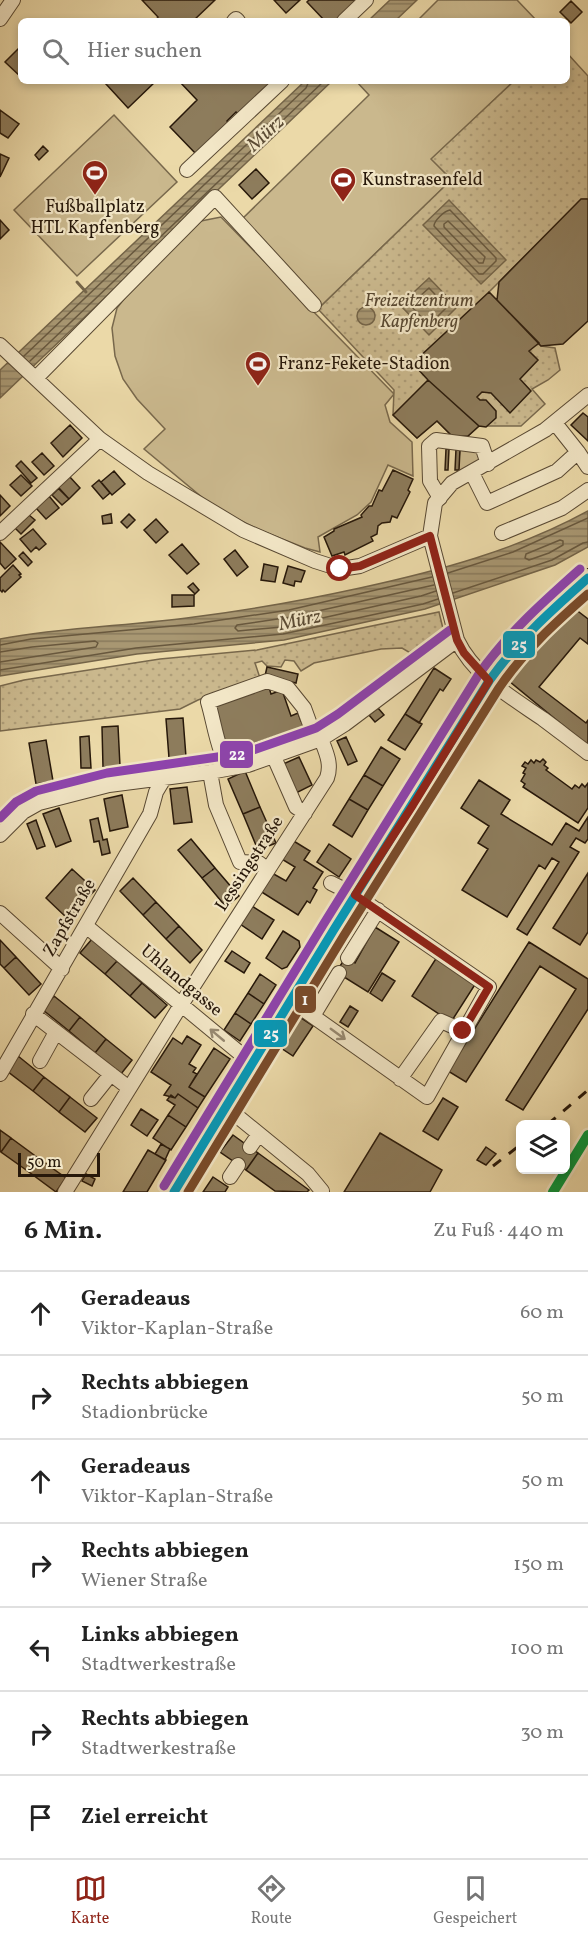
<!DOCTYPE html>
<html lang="de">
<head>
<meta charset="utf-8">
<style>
  body { margin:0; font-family:Vollkorn,serif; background:#f2f2f2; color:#222 }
  .controls { position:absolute; right:18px; bottom:18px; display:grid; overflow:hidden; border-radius:9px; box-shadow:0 3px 9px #0003 }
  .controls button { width:54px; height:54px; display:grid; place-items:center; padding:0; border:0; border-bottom:2px solid #e0e0e0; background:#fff; color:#222; font:30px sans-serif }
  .scale { position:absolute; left:18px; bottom:15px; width:82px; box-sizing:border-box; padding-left:6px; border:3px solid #27180a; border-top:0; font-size:16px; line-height:21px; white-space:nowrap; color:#27180a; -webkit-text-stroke:4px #f2e6c6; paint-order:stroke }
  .stop { position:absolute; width:18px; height:18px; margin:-14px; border:4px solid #8f2418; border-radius:50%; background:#fff }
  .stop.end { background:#8f2418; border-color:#fff; box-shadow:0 2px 6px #0008 }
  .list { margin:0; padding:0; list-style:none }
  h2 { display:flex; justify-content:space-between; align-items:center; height:78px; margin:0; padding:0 24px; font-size:26px }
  h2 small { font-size:20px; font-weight:400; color:#767676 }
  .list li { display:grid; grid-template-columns:39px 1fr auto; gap:18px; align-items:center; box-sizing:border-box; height:84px; padding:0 24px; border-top:2px solid #e0e0e0 }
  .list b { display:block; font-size:22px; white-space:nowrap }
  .list p { margin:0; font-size:20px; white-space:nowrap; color:#767676 }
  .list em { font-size:20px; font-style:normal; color:#767676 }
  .icon { flex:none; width:33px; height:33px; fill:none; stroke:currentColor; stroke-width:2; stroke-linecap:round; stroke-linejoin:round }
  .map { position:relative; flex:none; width:588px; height:1192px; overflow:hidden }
  .search { position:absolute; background:#fff; box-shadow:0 3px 9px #0003; left:18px; right:18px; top:18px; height:66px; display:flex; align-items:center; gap:15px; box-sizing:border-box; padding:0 21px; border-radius:9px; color:#767676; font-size:22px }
  .sheet { height:666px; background:#fff }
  nav { display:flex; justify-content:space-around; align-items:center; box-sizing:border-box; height:84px; border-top:2px solid #e0e0e0; background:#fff; font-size:16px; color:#767676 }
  nav a { display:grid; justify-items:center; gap:3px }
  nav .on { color:#8f2418 }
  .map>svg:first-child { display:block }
  .green { fill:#cab88d; stroke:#78684c; stroke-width:1.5 }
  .park { fill:url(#park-dots); stroke:#78684c; stroke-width:1.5 }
  .water { fill:url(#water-rules); stroke:#746448; stroke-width:1.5 }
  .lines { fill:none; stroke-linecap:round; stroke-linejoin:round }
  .shore { stroke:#68583e; stroke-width:1.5 }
  .stream { stroke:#746448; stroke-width:3 }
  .building { fill:#8d7c5c; stroke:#27180a; stroke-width:1.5 }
  .minor-casing { stroke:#584832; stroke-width:16 }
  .major-casing { stroke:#27180a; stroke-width:20 }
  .minor { stroke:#f2e6c6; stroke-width:14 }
  .major { stroke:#ebd9a8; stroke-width:18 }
  .rail { stroke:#27180a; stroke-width:3; stroke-dasharray:10 10; stroke-linecap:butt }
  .bus-1-casing { stroke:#f2e6c6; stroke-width:14 }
  .bus-2-casing { stroke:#f2e6c6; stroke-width:14 }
  .bus-3-casing { stroke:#f2e6c6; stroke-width:14 }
  .bus-1 { stroke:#049aba; stroke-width:9 }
  .bus-2 { stroke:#7a4b2a; stroke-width:9 }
  .bus-3 { stroke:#8e44ad; stroke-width:9 }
  .rail-1-casing { stroke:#f2e6c6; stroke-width:15 }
  .rail-1 { stroke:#00983a; stroke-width:10 }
  .oneway { stroke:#978971 }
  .route { stroke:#8f2418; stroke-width:8 }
  .labels { text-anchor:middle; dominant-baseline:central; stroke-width:4.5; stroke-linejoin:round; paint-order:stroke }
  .poi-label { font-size:18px; fill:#27180a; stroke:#f2e6c6; text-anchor:start }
  .park-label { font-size:18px; font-style:italic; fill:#584831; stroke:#f2e6c6 }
  .street-label { font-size:18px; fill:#27180a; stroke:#f2e6c6 }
  .water-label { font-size:20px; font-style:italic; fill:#5b4b34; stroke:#f2e6c6 }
  .line-badge { stroke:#f2e6c6; stroke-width:2 }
  .badge-label { font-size:16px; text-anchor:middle; font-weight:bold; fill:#fff }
</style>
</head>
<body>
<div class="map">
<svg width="588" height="1192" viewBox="0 0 588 1192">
  <defs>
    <pattern id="park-dots" width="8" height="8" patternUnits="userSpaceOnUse" patternTransform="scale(1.5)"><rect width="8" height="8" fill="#cab88d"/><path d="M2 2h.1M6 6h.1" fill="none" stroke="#ae9d78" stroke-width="1.8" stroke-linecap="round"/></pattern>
    <pattern id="water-rules" width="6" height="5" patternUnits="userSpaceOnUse" patternTransform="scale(1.5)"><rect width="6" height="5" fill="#a89772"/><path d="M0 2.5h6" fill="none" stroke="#897a5c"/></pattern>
  </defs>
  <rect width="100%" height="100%" fill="#ebd9a8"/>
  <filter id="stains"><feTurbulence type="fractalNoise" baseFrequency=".00333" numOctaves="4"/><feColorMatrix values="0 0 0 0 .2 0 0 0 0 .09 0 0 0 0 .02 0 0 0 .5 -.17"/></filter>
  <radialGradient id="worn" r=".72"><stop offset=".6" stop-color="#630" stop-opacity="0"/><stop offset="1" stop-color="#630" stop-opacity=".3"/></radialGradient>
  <path class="green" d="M438,0h79l20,21h-120z
    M356,81h158l-82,78 15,16 -1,10 -125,121 -81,-85 129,-126z
    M114,115l63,67 -100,94 -63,-66z
    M221,217l173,177 -9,11 5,17 22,20 1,34 -25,-11 -17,37 -14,13 -39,22 2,15 -15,-4 -43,-17 -47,-23 -71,-59 21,-20 -28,-30 -14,-20 -8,-23 -3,-28 5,-20 28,-36 56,-51z
    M474,446l6,11 -2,4 -21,13 3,-24z"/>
  <path class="park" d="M567,53l21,23v123h-6l-93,93 52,54 14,2 5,22 -12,10 -16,9 13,15 -24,22h-42l-11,10 -15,1 -16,-16 -20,17 -24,-23 1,-25 -76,-81 128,-124 1,-10 -16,-16 83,-78h53z
    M439,612l6,25 -26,21 -17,-10 -21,1 -67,14 -13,8 -7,-10 -9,-1 -4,7 -14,-1 -5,-5 -7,2 5,15 -62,22 -18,9 -180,22v-45l24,-6 136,-21 97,-9z"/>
  <path class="water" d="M390,0h27l-22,21h-27z
    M305,81h27l-332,317v-28z
    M449,200l57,60 -25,24 -58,-59z
    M429,278l28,29 -28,28 -29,-30z
    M357 316a9 9 0 1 1 18 0a9 9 0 1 1-18 0Z
    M588,511v36l-33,18 -130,44 -141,31 -147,14 -137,22v-37c64,-12 130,-13 194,-22 56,-7 111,-17 166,-29 78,-17 157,-38 228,-77z"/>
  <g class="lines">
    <path class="shore" d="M450,210l46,48v3l-13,13h-4l-45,-48c0,-5 10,-15 16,-16z
      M448,221l37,36 -2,6h-4l-35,-36v-3z
      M429,288l18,19 -18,18 -19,-20z
      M24,356l282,-268 3,-7
      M30,361l294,-280
      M560,540l3,1v4l-14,8 -20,7 -4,-2 1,-4z
      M448,573l65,-21 75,-34
      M434,585l-143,32 -54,8 -2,3 3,3 44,-4 139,-31 15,-5
      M453,593l99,-33 31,-17 5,-1
      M0,645l31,-6 163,-15 95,-14 143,-33
      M0,652l32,-5 63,-6 3,2 -2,4 -96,15
      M0,670l136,-22 147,-14 140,-30 15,-5"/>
    <path class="stream" d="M77,282l9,10"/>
  </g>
  <path class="building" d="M142,0h73l-22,21h-38l3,-4z
    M274,0h26l-14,13z
    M309,0h50l-21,21h-13l-18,-19z
    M571,1l11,11 -11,11 -11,-11z
    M21,46v31l-16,-15z
    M109,81h47l-28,27 -22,-24z
    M179,81h91l1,2 -33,31 -2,-2 -9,9 2,2 -33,31 -26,-27 27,-27z
    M0,110l19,14 -11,14 -8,-5z
    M43,146l5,5 -9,9 -4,-5z
    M0,154l9,4 -9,19z
    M256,169l13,14 -17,16 -13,-14z
    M581,199h7v122l-25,23 -22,2 -44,-46 2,-18z
    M0,220l9,10 -9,9z
    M489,292l50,51 -10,8 9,9 -18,19 11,12 -21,22 -19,-20 -9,-1 -5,5 3,3h6l10,11v7l-10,9 -7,-1 -51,-46 -11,-12 -2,-7z
    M428,380l51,46 -11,10 -15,1 -16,-16 -20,17 -24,-23z
    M583,413l5,4v24l-17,-16z
    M70,425l12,13 -19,19 -12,-14z
    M446,449h3l-1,21h-3z
    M456,449h4l-1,21h-4z
    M42,453l12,13 -10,9 -12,-13z
    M21,461l16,17 -6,5 -15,-17z
    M393,470l20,9 -5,11 2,2 -13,26 -5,-2 -2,6 -8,1 -4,3 -1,8 -6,3 2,4 -28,14 -1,-3 -12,4 -8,-19 10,-6v-2l28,-12 -1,-2 8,-9h3l7,-16 3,1z
    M114,471l11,13 -13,11 -11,-13z
    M21,475l11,11 -11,10 -11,-11z
    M69,476l11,12 -11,11 -12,-12z
    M99,480l11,13 -7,6 -11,-13z
    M59,488l10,11 -7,6 -10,-10z
    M0,495l10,11 -10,10z
    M49,496l10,12 -13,11 -10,-11z
    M111,514l1,9 -9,1 -1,-8z
    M129,514l6,6 -8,8 -6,-6z
    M29,515l6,5 -14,14 -6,-6z
    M156,519l12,13 -12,11 -12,-13z
    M33,529l13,15 -7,6 -3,-3 -5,5 -11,-13z
    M0,542l16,17 -11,10 -5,-6z
    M182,544l17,20 -12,10 -18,-19z
    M235,550l13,17 -11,9 -13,-17z
    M23,552l9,10 -4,4 -9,-10z
    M264,564l14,3 -3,15 -14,-2z
    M13,565l8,9 -2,1 2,2 -16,15 -2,-2 -1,2 -2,-2v-12z
    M288,566l17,5 -4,11 -6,-1 -1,5 -11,-3z
    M193,583l6,7 -4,4 -7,-7z
    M172,595h22v11l-22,1z
    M575,609l13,10v25l-8,-6 -41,49 47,36 2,-3v26l-79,-65 33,-40z
    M267,667l31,7 -2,9 -31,-7z
    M434,668l17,11 -8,12 -3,-2 -21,34 -14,-9z
    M268,684l3,10 11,-4 9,26 7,-3 3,8 3,-1 3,8 -11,4 -1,-2 -71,23 -12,-49z
    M378,708l6,7 -9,7 -6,-7z
    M405,714l17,10 -17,26 -17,-10z
    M183,718l3,39 -17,1 -3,-39z
    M118,726l2,40 -17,1 -1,-40z
    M89,736l2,32h-10l-1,-31z
    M346,737l11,24 -9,4 -11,-24z
    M46,740l7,41 -17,3 -7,-41z
    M381,747l19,12 -17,27 -19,-11z
    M299,757l13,28 -18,9 -13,-29z
    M543,759l3,3 -2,3 4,3 -2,2 26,19 3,-4 4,3 3,-4 3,3 3,-4v25l-10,15 -55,-36 2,-3 -4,-3 4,-7 -2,-1 3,-5 -4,-2 3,-4 3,2 3,-4 3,3 2,-3 4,2z
    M245,771l15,36 -17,7 -15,-35z
    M364,775l19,11 -15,24 -19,-11z
    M479,780l31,20 -9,14 51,31 14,-22 13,8 9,-14v22l-3,4 -9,-5 -6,9 9,5 -52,83 -10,-6 42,-67 -7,-4 -7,11 -6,-4 -32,52 -45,-27 26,-41 -10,-6 11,-17 -28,-18z
    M187,787l5,35 -18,2 -4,-35z
    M122,795l6,32 -18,4 -6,-32z
    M349,799l19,11 -16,27 -19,-12z
    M260,807l16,36 -18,7 -15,-36z
    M59,808l12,33 -15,6 -13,-33z
    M98,818l5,22 4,-1 3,14 -8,2 -3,-14 -5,1 -4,-22z
    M36,820l9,26 -8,3 -10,-25z
    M191,839l24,29 -13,10 -24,-28z
    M292,840l18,11 -6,9 19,12 -10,16 4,2 -7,13 -3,-2 -9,14 -38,-24 12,-18 14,8 9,-14 -15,-9z
    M329,844l22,15 -12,18 -22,-15z
    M215,868l24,28 -13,11 -24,-29z
    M72,869l23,21 -27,29 -22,-21z
    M588,873v59l-8,13 -27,-17z
    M133,878l23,24 -13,13 -23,-24z
    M156,902l23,24 -13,13 -23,-24z
    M252,906l22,14 -12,19 -22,-15z
    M179,926l23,24 -12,13 -24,-24z
    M375,927l24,15 -31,50 -32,-20 10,-15 9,6z
    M283,931l16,10 1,6 -13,20 -5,2 -16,-11z
    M92,939l25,22 -12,13 -25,-21z
    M0,940l16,17 -12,11 -4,-4z
    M529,942l59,37v30l-65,101 -17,-10 70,-111 -36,-23 -74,116 -18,-11z
    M232,951l18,12 -6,10 -19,-12z
    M16,957l25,27 -12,11 -25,-27z
    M437,957l39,26 -25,39 -39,-26z
    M117,961l25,22 -12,13 -25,-22z
    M382,973l13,8 -13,20 -12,-8z
    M260,974l16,11 -12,19 -16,-11z
    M142,983l25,22 -12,13 -25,-22z
    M248,993l16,11 -13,20 -16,-11z
    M54,996l26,21 -11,14 -26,-21z
    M350,1006l8,5 -10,16 -8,-5z
    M235,1013l16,11 -11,17 -16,-11z
    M298,1016l15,10 -20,30 -15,-10z
    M80,1017l26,22 -11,14 -26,-22z
    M187,1036l14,9 -12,19 7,4 -3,4 4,2 -8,13 16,10 -7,11 -20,-14 -3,4 -11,-3 7,-10 -20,-13 22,-34 9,6z
    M106,1039l26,21 -11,14 -26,-21z
    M214,1048l16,11 -25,38 -16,-10z
    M18,1056l26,21 -11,14 -26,-20z
    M44,1077l26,20 -11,15 -26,-21z
    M178,1094l20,14 -12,19 -18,-12 7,-10 -8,-5 4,-5 4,3z
    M70,1097l27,21 -12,14 -26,-20z
    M443,1098l15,9 -20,33 -15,-9z
    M141,1109l17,11 -11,16 -16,-11z
    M168,1115l18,12 -15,23 -18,-12z
    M0,1130l11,8 -10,14 -1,-1z
    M380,1133l62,37 -12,22h-86z
    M233,1135l25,18 -12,17 -26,-18z
    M11,1138l27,20 -9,14 -28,-20z
    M161,1144l9,5 -5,11 -10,-6z
    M486,1147l10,7 -10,11 -9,-5z
    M148,1150l18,10 -19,32h-24z
    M258,1153l51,37 -2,2 -32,-1 -29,-21z
    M38,1158l28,20 -10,14 -27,-20z
    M86,1174l9,5 -3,7 -10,-5z
    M213,1177l15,10 -3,5h-22z"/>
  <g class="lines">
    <g class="minor-casing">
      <path id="minor" d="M0,19l13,-19
        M234,21l2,-2 2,2
        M344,21l22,-21
        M187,170l95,-89
        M0,345l100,94 48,34 95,57 72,31 25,8 20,-3 70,-30
        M36,378l179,-181 99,108
        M588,395l-43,35 -93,53 -17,20 -5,33 27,104c17,36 54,57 86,79 15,11 30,23 45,34
        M578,452l10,15
        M472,473l15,30 70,-32 21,-19 -23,-29
        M440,498l-10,-17 -1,-35 7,-6 46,6 6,18
        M0,533l100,-94
        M502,533l60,-25 26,-18
        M221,751c-6,-17 -8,-32 -13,-49l59,-21 21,7 16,20 12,33
        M274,757l22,50 9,6
        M210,772l6,33 24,57 19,1 9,7
        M0,835l23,-23 16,-9 70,-18 101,-13 38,-7 73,-26 24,-15 112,-84
        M0,913l62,56
        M86,926l167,138
        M348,958l30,-48
        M290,1000l137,97 62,-110 -134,-92 -24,-12
        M33,1014l96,74
        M313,1016l26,-43
        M40,1061l16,-29
        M0,1074l150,-260 6,-22 9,-15
        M400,1079l41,-58 22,10
        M91,1099l20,-25
        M226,1107l82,67 14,17
        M250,1147l9,-13
        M230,1177l8,-12
        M65,1192l116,-187 146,-227c5,-14 -1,-26 -6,-39"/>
    </g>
    <g class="major-casing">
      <path id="major" d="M174,1192l159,-261 80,-126 76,-124 19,-27 30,-32 50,-44"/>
    </g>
    <use href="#minor" class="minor"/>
    <use href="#major" class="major"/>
    <path class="rail" d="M548,1124l40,-34
      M493,1166l27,-21"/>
    <g class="bus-1-casing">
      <path id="bus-1" d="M174,1192l159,-261 156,-250c29,-41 62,-70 99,-103"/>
    </g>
    <g class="bus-2-casing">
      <path id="bus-2" d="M188,1192l155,-255 156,-249c25,-37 56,-65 89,-94"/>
    </g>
    <g class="bus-3-casing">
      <path id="bus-3" d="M0,818l16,-16 20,-11 71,-18 138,-20 71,-25 22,-14 112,-84
        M164,1186l159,-261 156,-251c29,-41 64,-72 101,-105"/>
    </g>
    <use href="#bus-1" class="bus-1"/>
    <use href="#bus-2" class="bus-2"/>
    <use href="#bus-3" class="bus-3"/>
    <g class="rail-1-casing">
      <path id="rail-1" d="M553,1192l35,-57"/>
    </g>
    <use href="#rail-1" class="rail-1"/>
  </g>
  <defs><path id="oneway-shaft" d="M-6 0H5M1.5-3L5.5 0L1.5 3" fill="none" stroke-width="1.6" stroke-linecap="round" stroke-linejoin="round" transform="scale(1.5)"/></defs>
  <g class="oneway">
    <use href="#oneway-shaft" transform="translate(338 1034) rotate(36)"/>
    <use href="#oneway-shaft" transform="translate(217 1035) rotate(-140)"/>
  </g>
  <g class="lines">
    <path class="route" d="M340,569l20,-3 70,-30 27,104 7,13 25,28 -76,124 -58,90 134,92 -26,44"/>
  </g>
  <defs>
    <g id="stadium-pin" transform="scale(1.35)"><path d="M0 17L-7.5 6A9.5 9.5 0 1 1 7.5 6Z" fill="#8f2418" stroke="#f2e6c6"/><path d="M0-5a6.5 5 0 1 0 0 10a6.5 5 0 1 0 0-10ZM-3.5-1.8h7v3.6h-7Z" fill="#fff"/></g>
  </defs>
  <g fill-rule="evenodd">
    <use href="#stadium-pin" x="95" y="173"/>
    <use href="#stadium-pin" x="343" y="180"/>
    <use href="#stadium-pin" x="258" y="364"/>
  </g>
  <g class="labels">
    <g class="poi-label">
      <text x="362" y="180">Kunstrasenfeld</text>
      <text x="95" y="207" text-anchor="middle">Fußballplatz<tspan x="95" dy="21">HTL Kapfenberg</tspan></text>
      <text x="278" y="364">Franz-Fekete-Stadion</text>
    </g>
    <g class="park-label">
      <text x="419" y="301">Freizeitzentrum<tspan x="419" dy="21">Kapfenberg</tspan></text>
    </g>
    <g class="street-label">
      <text transform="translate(250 864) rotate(-57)">Lessingstraße</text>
      <text transform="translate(70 918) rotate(-60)">Zapfstraße</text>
      <text transform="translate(181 981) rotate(40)">Uhlandgasse</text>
    </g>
    <g class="water-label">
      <text transform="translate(266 134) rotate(-43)">Mürz</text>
      <text transform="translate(300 621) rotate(-12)">Mürz</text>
    </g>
  </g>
  <g class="line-badge">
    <rect x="502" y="630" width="34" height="29" rx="6" fill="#049aba"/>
    <rect x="219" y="740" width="35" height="29" rx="6" fill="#8e44ad"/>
    <rect x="294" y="985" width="23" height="29" rx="6" fill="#7a4b2a"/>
    <rect x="253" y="1019" width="35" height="29" rx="6" fill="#049aba"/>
  </g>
  <g class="badge-label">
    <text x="519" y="650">25</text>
    <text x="237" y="760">22</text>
    <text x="305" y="1005">1</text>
    <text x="271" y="1039">25</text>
  </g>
  <rect width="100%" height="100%" filter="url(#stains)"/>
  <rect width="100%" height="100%" fill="url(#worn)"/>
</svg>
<div class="controls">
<button><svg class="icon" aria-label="layers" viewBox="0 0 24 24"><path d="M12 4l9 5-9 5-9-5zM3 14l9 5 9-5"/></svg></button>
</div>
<div class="scale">50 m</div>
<div class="stop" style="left:340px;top:569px"></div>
<div class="stop end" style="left:463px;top:1031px"></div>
<div class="search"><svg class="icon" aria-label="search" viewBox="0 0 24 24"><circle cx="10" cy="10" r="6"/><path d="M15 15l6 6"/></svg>Hier suchen</div>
</div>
<section class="sheet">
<h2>6 Min.<small>Zu Fuß · 440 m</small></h2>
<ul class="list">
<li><svg class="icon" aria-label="ahead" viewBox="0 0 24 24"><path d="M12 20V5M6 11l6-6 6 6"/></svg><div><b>Geradeaus</b><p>Viktor-Kaplan-Straße</p></div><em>60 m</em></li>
<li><svg class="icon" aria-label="right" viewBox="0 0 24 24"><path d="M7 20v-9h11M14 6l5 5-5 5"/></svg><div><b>Rechts abbiegen</b><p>Stadionbrücke</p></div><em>50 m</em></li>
<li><svg class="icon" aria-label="ahead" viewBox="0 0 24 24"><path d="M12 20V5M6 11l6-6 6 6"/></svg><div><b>Geradeaus</b><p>Viktor-Kaplan-Straße</p></div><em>50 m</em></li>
<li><svg class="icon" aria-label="right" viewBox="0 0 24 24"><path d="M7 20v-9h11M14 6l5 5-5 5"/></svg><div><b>Rechts abbiegen</b><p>Wiener Straße</p></div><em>150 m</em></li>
<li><svg class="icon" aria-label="left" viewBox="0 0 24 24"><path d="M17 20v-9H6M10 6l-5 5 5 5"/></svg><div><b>Links abbiegen</b><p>Stadtwerkestraße</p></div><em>100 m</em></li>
<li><svg class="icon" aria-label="right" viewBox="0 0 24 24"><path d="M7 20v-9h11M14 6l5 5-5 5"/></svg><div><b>Rechts abbiegen</b><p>Stadtwerkestraße</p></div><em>30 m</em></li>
<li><svg class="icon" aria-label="arrive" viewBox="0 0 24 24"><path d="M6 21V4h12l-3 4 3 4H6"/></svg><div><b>Ziel erreicht</b></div></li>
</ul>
</section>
<nav>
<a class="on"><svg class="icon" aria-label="map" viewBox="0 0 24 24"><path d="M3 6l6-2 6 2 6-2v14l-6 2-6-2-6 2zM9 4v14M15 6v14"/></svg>Karte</a>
<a><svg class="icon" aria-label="directions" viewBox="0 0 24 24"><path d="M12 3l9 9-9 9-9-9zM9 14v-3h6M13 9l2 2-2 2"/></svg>Route</a>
<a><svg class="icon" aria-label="saved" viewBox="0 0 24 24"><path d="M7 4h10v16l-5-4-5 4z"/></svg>Gespeichert</a>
</nav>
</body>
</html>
